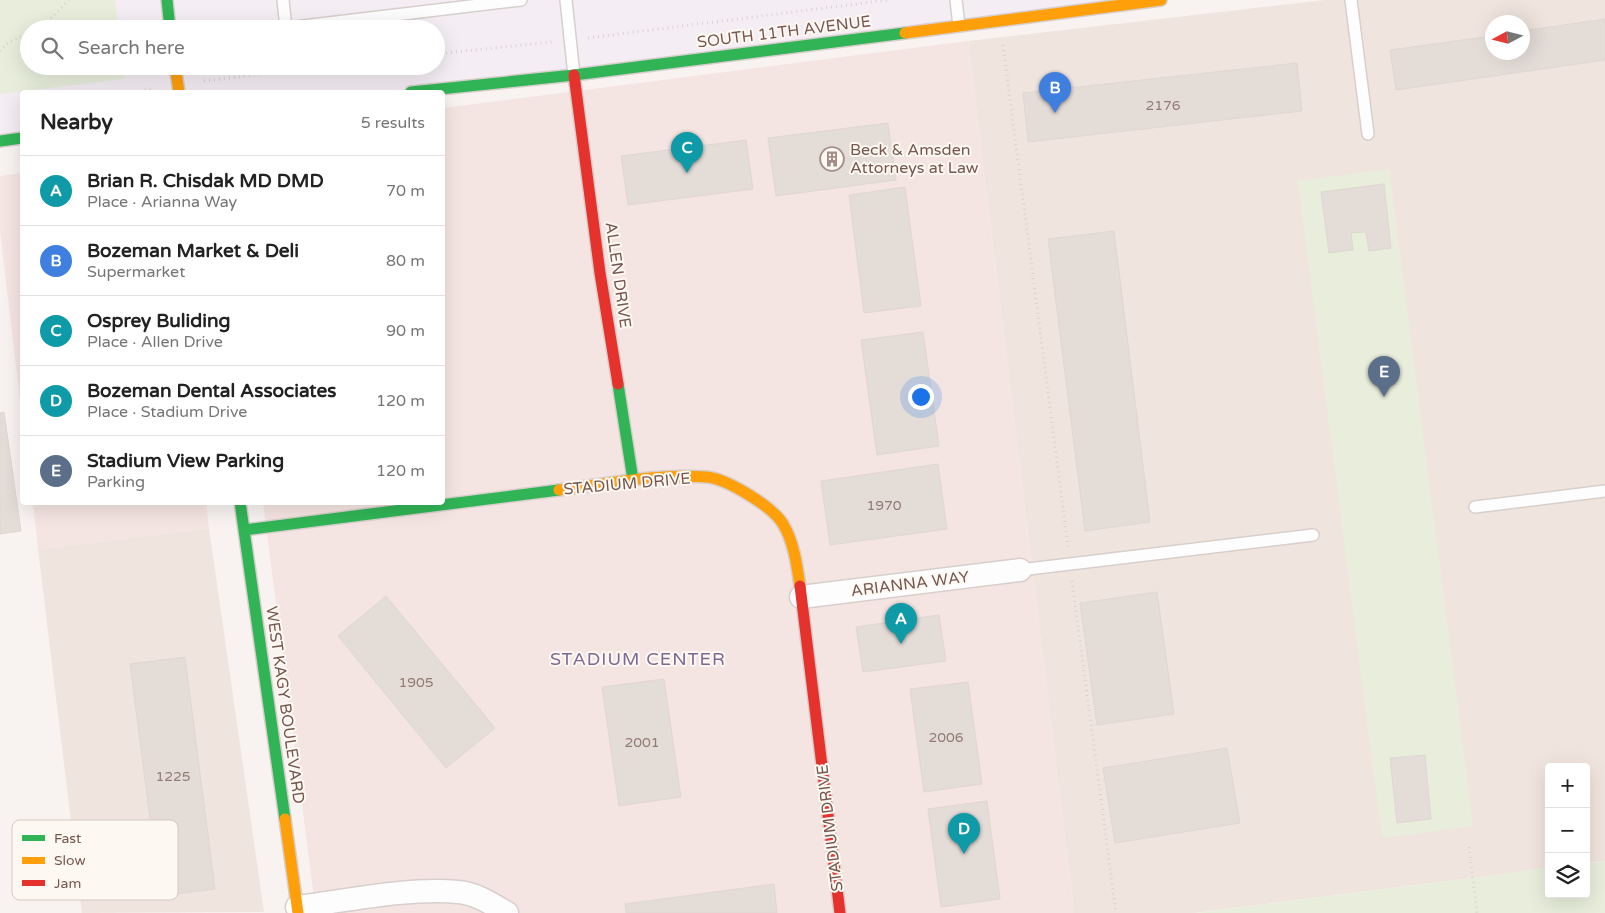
<!DOCTYPE html>
<html lang="en">
<head>
<meta charset="utf-8">
<style>
  body { margin:0; font-family:"Varela Round",sans-serif; background:#f2f2f2; color:#222 }
  .controls { position:absolute; right:15px; bottom:15px; display:grid; overflow:hidden; border-radius:5px; box-shadow:0 5px 20px #0002 }
  .controls button { width:45px; height:45px; display:grid; place-items:center; padding:0; border:0; border-bottom:1px solid #e0e0e0; background:#fff; color:#222; font:25px sans-serif }
  .compass { position:absolute; left:1485px; top:15px; width:45px; height:45px; border-radius:50%; background:#fff; box-shadow:0 5px 20px #0002; rotate:263deg }
  .you { position:absolute; left:920px; top:396px; width:18px; height:18px; margin:-12px; border:4px solid #fff; border-radius:50%; background:#1a73e8; box-shadow:0 0 0 8px #1a73e833 }
  .badge { display:grid; place-items:center; width:32px; height:32px; border-radius:50%; background:#a48e88; color:#fff; font-size:16px; font-weight:700 }
  .pin { position:absolute; translate:-50% -41px; filter:drop-shadow(0 1px 2px #0008) }
  .pin::after { content:''; position:absolute; top:26px; width:18px; height:15px; background:inherit; clip-path:polygon(0 0,100% 0,50% 100%) }
  .list { margin:0; padding:0; list-style:none }
  h2 { display:flex; justify-content:space-between; align-items:center; height:65px; margin:0; padding:0 20px; font-size:21px }
  h2 small { font-size:16px; font-weight:400; color:#767676 }
  .list li { display:grid; grid-template-columns:32px 1fr auto; gap:15px; align-items:center; box-sizing:border-box; height:70px; padding:0 20px; border-top:1px solid #e0e0e0 }
  .list b { display:block; font-size:19px; white-space:nowrap }
  .list p { margin:0; font-size:16px; white-space:nowrap; color:#767676 }
  .list em { font-size:16px; font-style:normal; color:#767676 }
  .icon { flex:none; width:28px; height:28px; fill:none; stroke:currentColor; stroke-width:2; stroke-linecap:round; stroke-linejoin:round }
  .map { position:relative; flex:none; width:1605px; height:913px; overflow:hidden }
  .search { position:absolute; background:#fff; box-shadow:0 5px 20px #0002; left:20px; top:20px; width:425px; height:55px; display:flex; align-items:center; gap:12px; box-sizing:border-box; padding:0 18px; border-radius:28px; color:#767676; font-size:19px }
  .panel { position:absolute; background:#fff; box-shadow:0 5px 20px #0002; left:20px; top:90px; width:425px; height:415px; border-radius:5px }
  .map>svg:first-child { display:block }
  .residential { fill:#f0e5de; fill-rule:evenodd }
  .commercial { fill:#f5e5e2 }
  .education { fill:#f4edf4; fill-rule:evenodd }
  .green { fill:#e8eedb }
  .building { fill:#e4dcd7; stroke:#e0d6d2 }
  .lines { fill:none; stroke-linecap:round; stroke-linejoin:round }
  .lane-casing { stroke:#d7cfcc; stroke-width:14 }
  .street-casing { stroke:#d7cfcc; stroke-width:25 }
  .fast-casing { stroke:#d8cfcc; stroke-width:14 }
  .slow-casing { stroke:#d8cfcc; stroke-width:14 }
  .jam-casing { stroke:#d8cfcc; stroke-width:14 }
  .path { stroke:#dad2d0; stroke-width:3; stroke-dasharray:1 4; stroke-linecap:butt }
  .lane { stroke:#fefdfd; stroke-width:11 }
  .street { stroke:#fefdfd; stroke-width:22 }
  .fast { stroke:#30b455; stroke-width:11 }
  .slow { stroke:#ff9f0a; stroke-width:11 }
  .jam { stroke:#e5322d; stroke-width:11 }
  .labels { text-anchor:middle; dominant-baseline:central; stroke-width:4; stroke-linejoin:round; paint-order:stroke }
  .number-label { font-size:14px; fill:#937b74 }
  .street-label { font-size:16px; fill:#765850; stroke:#fef8f2 }
  .poi-label { font-size:16px; fill:#765850; stroke:#fef8f2; text-anchor:start }
  .neighbourhood-label { font-size:18px; letter-spacing:1px; fill:#7d6891; stroke:#fef8f2 }
  .key { fill:#fef8f2; stroke:#d5c8c1; stroke-width:1 }
  .key-label { font-size:14px; fill:#765850 }
</style>
</head>
<body>
<div class="map">
<svg width="1605" height="913" viewBox="0 0 1605 913">
  <rect width="100%" height="100%" fill="#f8f3f0"/>
  <path class="residential" d="M1325,0h280v861l-19,2v-96h-37v101l-354,45h-121l-106,-872zM1492,22h30v30h-30z
    M209,528l55,384 -182,1 -44,-364z"/>
  <path class="commercial" d="M968,41l106,872h-758l-53,-410 179,-1 1,-394z
    M22,173v244l-22,-186v-55z
    M33,503h173l3,25 -171,21z"/>
  <path class="education" d="M0,0h1139l-761,92h-356v44l-22,3zM29,29h407v37h-407z"/>
  <path class="green" d="M0,0h115l3,29h-89v37h94l1,13 -124,15z
    M1389,169l84,657 -91,12 -84,-657z
    M1605,861v52h-408l352,-45v26h37v-30z"/>
  <path class="building" d="M1605,19v41l-209,30 -6,-40 102,-14v16h30v-21z
    M1297,63l5,48 -274,31 -5,-49z
    M888,123l8,57 -120,16 -8,-58z
    M746,140l7,49 -125,16 -7,-49z
    M1384,184l7,64 -22,3 -3,-19 -15,1 2,17 -24,3 -8,-61z
    M905,187l16,119 -57,7 -15,-118z
    M1114,231l36,291 -65,9 -37,-292z
    M923,332l16,114 -62,9 -16,-115z
    M4,412l17,119 -21,3v-121z
    M938,464l9,65 -117,16 -9,-64z
    M1157,592l17,122 -77,11 -17,-122z
    M386,596l109,132 -49,40 -108,-132z
    M939,615l7,46 -83,11 -7,-45z
    M185,657l30,232 -55,7 -30,-232z
    M664,679l17,118 -62,9 -17,-119z
    M968,682l14,102 -58,8 -14,-103z
    M1227,748l13,75 -125,20 -12,-75z
    M1425,755l6,64 -34,4 -7,-65z
    M987,801l13,98 -59,8 -13,-98z
    M774,884l3,29h-151l-1,-9z"/>
  <g class="lines">
    <g class="lane-casing">
      <path id="lane" d="M283,0l3,28 235,-28
        M566,0l8,75
        M956,0l3,26
        M1351,0l17,134
        M1475,507l130,-16
        M1020,570l293,-35"/>
    </g>
    <g class="street-casing">
      <path id="street" d="M801,597l219,-27
        M297,907c47,-6 114,-20 161,-15 17,1 34,12 49,21"/>
    </g>
    <g class="fast-casing">
      <path id="fast" d="M167,0l3,29
        M411,92l163,-17 331,-42
        M0,141l22,-3
        M618,384l15,96
        M240,502l45,317
        M244,530l315,-40"/>
    </g>
    <g class="slow-casing">
      <path id="slow" d="M905,33l256,-33
        M175,66l4,26
        M559,490c48,-6 99,-17 148,-13 20,2 65,29 76,47 11,18 14,42 17,62
        M285,819l13,94"/>
    </g>
    <g class="jam-casing">
      <path id="jam" d="M574,75l26,198 18,111
        M800,586l40,327"/>
    </g>
    <path class="path" d="M34,29l15,-9 20,-20
      M588,38l300,-38
      M1003,45l65,502
      M0,51l6,-7 23,-12
      M436,54l116,-12
      M204,81l120,-15
      M141,92l1,-2 9,-1
      M1072,581l44,332
      M1469,847l8,66"/>
    <use href="#lane" class="lane"/>
    <use href="#street" class="street"/>
    <use href="#fast" class="fast"/>
    <use href="#slow" class="slow"/>
    <use href="#jam" class="jam"/>
  </g>
  <defs>
    <g id="building-ring" transform="scale(1.25)"><circle r="9.5" fill="#fef8f2" stroke="#a48e88" stroke-width="1.5"/><path d="M-4-6H4V6H1V3H-1V6H-4ZM-2.5-4.3h1.7v1.8h-1.7ZM.8-4.3h1.7v1.8H.8ZM-2.5-1h1.7V.8h-1.7ZM.8-1h1.7V.8H.8Z" fill="#a48e88"/></g>
  </defs>
  <g fill-rule="evenodd">
    <use href="#building-ring" x="832" y="159"/>
  </g>
  <g class="labels">
    <g class="number-label">
      <text x="1163" y="105">2176</text>
      <text x="884" y="505">1970</text>
      <text x="416" y="682">1905</text>
      <text x="946" y="737">2006</text>
      <text x="642" y="742">2001</text>
      <text x="173" y="776">1225</text>
    </g>
    <g class="street-label">
      <text transform="translate(784 32) rotate(-7)">SOUTH 11TH AVENUE</text>
      <text transform="translate(618 275) rotate(82)">ALLEN DRIVE</text>
      <text transform="translate(627 484) rotate(-5)">STADIUM DRIVE</text>
      <text transform="translate(910 584) rotate(-7)">ARIANNA WAY</text>
      <text transform="translate(285 705) rotate(82)">WEST KAGY BOULEVARD</text>
      <text transform="translate(830 828) rotate(-97)">STADIUM DRIVE</text>
    </g>
    <g class="poi-label">
      <text x="850" y="150">Beck &amp; Amsden<tspan x="850" dy="18">Attorneys at Law</tspan></text>
    </g>
    <g class="neighbourhood-label">
      <text x="638" y="659">STADIUM CENTER</text>
    </g>
  </g>
  <rect x="12" y="820" width="166" height="80" rx="8" class="key"/>
  <rect x="22" y="835" width="23" height="6" fill="#30b455"/>
  <rect x="22" y="857" width="23" height="7" fill="#ff9f0a"/>
  <rect x="22" y="880" width="23" height="6" fill="#e5322d"/>
  <g class="key-label">
    <text x="54" y="843">Fast</text>
    <text x="54" y="865">Slow</text>
    <text x="54" y="888">Jam</text>
  </g>
</svg>
<div class="controls">
<button>+</button>
<button>−</button>
<button><svg class="icon" aria-label="layers" viewBox="0 0 24 24"><path d="M12 4l9 5-9 5-9-5zM3 14l9 5 9-5"/></svg></button>
</div>
<svg class="compass" viewBox="-18 -18 36 36"><path d="M0-13l5 13h-10z" fill="#e53935"/><path d="M0 13l5-13h-10z" fill="#767676"/></svg>
<div class="you"></div>
<div class="pin badge" style="left:901px;top:644px;background:#0f9aa8">A</div>
<div class="pin badge" style="left:1055px;top:113px;background:#3f7fe0">B</div>
<div class="pin badge" style="left:687px;top:173px;background:#0f9aa8">C</div>
<div class="pin badge" style="left:964px;top:854px;background:#0f9aa8">D</div>
<div class="pin badge" style="left:1384px;top:397px;background:#5c6f8a">E</div>
<div class="search"><svg class="icon" aria-label="search" viewBox="0 0 24 24"><circle cx="10" cy="10" r="6"/><path d="M15 15l6 6"/></svg>Search here</div>
<section class="panel">
<h2>Nearby<small>5 results</small></h2>
<ul class="list">
<li><span class="badge" style="background:#0f9aa8">A</span><div><b>Brian R. Chisdak MD DMD</b><p>Place · Arianna Way</p></div><em>70 m</em></li>
<li><span class="badge" style="background:#3f7fe0">B</span><div><b>Bozeman Market &amp; Deli</b><p>Supermarket</p></div><em>80 m</em></li>
<li><span class="badge" style="background:#0f9aa8">C</span><div><b>Osprey Buliding</b><p>Place · Allen Drive</p></div><em>90 m</em></li>
<li><span class="badge" style="background:#0f9aa8">D</span><div><b>Bozeman Dental Associates</b><p>Place · Stadium Drive</p></div><em>120 m</em></li>
<li><span class="badge" style="background:#5c6f8a">E</span><div><b>Stadium View Parking</b><p>Parking</p></div><em>120 m</em></li>
</ul>
</section>
</div>
</body>
</html>
